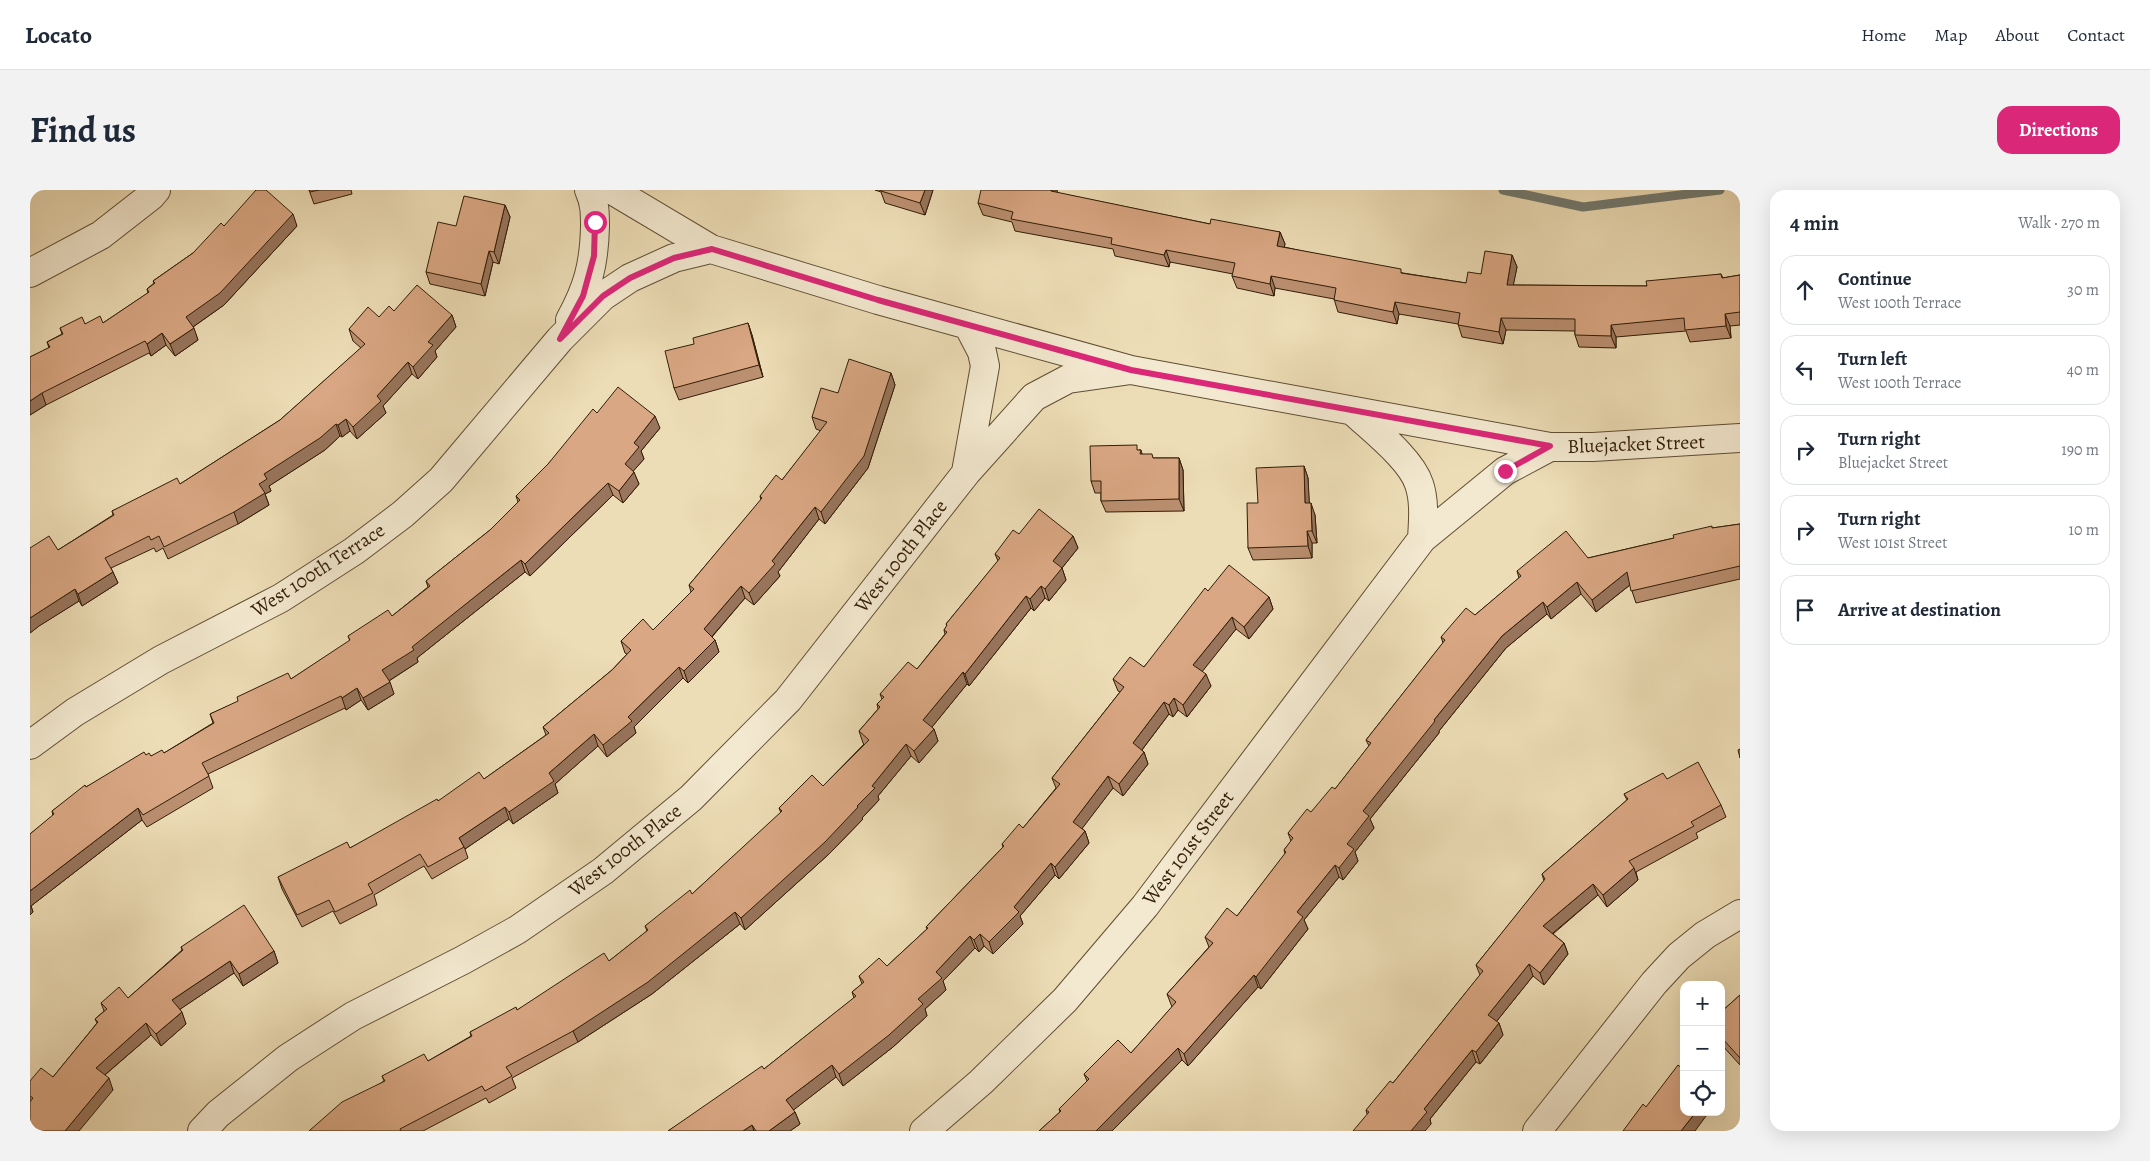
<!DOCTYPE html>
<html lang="en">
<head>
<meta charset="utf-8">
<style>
  body { margin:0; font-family:Alegreya,serif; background:#f2f2f3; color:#1f2937 }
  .controls { position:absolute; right:15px; bottom:15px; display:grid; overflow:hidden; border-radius:10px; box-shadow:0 5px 20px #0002 }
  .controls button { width:45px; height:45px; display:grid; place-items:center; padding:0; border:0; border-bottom:1px solid #e0e1e3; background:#fff; color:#1f2937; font:25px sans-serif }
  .stop { position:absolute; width:15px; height:15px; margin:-11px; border:4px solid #db2777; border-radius:50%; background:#fff }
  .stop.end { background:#db2777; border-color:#fff; box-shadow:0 1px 5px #0008 }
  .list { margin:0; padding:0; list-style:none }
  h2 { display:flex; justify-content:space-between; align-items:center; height:65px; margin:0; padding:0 20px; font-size:21px }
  h2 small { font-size:16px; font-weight:400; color:#747a83 }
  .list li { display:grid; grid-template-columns:32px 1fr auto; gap:15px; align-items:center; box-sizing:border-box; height:70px; margin:0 10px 10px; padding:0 10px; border:1px solid #e0e1e3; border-radius:15px }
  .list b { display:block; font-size:19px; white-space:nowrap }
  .list p { margin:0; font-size:16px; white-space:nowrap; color:#747a83 }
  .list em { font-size:16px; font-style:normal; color:#747a83 }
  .icon { flex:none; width:28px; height:28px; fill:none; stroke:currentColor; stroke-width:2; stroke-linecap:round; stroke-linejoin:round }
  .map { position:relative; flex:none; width:1710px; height:941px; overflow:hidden; border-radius:15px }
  header { display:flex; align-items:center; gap:30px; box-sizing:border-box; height:70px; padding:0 25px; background:#fff; border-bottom:1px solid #e0e1e3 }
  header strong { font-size:24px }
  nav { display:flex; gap:28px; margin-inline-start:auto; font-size:18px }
  .intro { display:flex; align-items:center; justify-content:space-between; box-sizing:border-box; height:120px; padding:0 30px }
  h1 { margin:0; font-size:35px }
  .button { padding:12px 22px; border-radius:15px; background:#db2777; color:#fff; font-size:18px; font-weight:700 }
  main { display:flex; gap:30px; padding:0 30px }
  aside { flex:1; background:#fff; border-radius:15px; box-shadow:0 5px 20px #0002 }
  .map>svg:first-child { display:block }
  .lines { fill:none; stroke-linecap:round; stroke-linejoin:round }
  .stream { stroke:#727b71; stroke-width:9 }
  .street-casing { stroke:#604d33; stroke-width:30 }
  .street { stroke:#f3e9d0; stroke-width:28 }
  .wall { fill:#bb9071; stroke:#311d07 }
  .shaded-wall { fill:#98755c; stroke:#311d07 }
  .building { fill:#d9a783; stroke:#311d07 }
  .route { stroke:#db2777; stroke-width:6 }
  .labels { text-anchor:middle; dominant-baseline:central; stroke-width:4; stroke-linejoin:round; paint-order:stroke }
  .street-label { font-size:20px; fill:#311d07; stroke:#f3e9d0 }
</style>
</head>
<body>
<header>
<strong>Locato</strong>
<nav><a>Home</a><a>Map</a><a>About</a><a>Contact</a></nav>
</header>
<div class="intro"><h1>Find us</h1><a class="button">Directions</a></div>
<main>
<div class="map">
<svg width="1710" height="941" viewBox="0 0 1710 941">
  <rect width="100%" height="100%" fill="#edddb6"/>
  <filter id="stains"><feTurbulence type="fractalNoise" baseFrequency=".004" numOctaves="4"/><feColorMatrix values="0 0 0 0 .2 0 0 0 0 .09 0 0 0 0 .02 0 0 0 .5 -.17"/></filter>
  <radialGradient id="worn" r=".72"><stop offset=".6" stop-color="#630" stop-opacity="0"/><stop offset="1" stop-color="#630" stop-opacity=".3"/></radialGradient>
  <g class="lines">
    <path class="stream" d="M1473,0l80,17 137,-17"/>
    <g class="street-casing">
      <path id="street" d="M582,0l99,59 167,51 253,70 419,77h43l147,-9
        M0,83l71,-38 50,-39 5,-6
        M540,130c18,-33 24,-55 25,-93 0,-14 0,-24 -6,-37
        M1324,222c19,18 57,47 65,72 6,17 4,37 3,55
        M936,282l19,-106 -3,-14 -14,-27
        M0,555l45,-33 86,-52 120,-62 73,-47 49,-37 38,-34 119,-141 43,-43 27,-18 44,-20 37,-9
        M172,941l16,-17 70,-56 65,-42 110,-56 54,-30 86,-59 88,-73 97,-98 178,-227 68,-76 34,-18 63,-9
        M894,941l57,-49 84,-82 80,-94 277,-367 83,-68 45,-24
        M1507,941l117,-148 25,-27 26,-21 35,-21"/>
    </g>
    <use href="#street" class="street"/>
  </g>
  <path class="wall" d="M279,0h42l1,4 -38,10z
    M845,0h58l-8,25 -40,-12 -4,-11z
    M1028,3l152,31 70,8 5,12 -1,3 119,26 63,10 46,-28 5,12 -4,18 134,1 74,-12 2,4 17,-3v50l-10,1 1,12 -41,4 -4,-11 -70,6v11l-37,-1 -4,-12v-4l-69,-1 -3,14 -41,-7 -4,-13 -59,-10 -2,10 -59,-12 -4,-13 -59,-11 -1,8 -37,-8 -5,-12 1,-2 -63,-12 -1,5 -54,-11 -2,-7 -98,-18 -3,-9 -29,-7 -5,-12z
    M475,15l5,12 -11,47 -6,-2 -8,34 -55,-12 -4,-12 30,-46z
    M194,36h73l-73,79 -31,22 5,13 -23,16 -9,-11 -15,11 -2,-3 -103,52 -16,10v-58l19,-9 -2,-6 15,-8 -2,-6 25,-4 18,-1 45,-30 -1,-4 7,-6 -1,-2 40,-28z
    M364,121l58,4 4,12 -21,24 2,6 -19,22 -6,-5 -29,32 3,7 -29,26 -7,-8 -8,6 -2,-1 -15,14 -56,36 2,5 -6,3 4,11 -31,19 -70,35 -5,-11 -7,4 -2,-4 -43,20 7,15 -36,23 -3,-5 -40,25 -9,7v-85l28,2 55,-35 -1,-4 68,-27 100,-64 81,-72 -8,-7 -4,-12z
    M718,133l4,12 11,42 -84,23 -5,-12 20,-44z
    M861,183l4,12 -27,83 -43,56 -6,-5 -41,53 2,4 -26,29 -9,-7 -33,39 3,3 4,12 -31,31 -5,-5 -49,49 2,6 -29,24 -9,-11 -43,38 3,9 -45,31 -4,-5 -44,30 3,9 -36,21 -8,-13 -50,29 3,10 -37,19 -7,-13 -31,16 -20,-38 -4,-12 72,-29 88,-47 46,-22 62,-44 -3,-8 69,-57 15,-16 -2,-1 -4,-12 32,-11 38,-38 -2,-7 72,-85 -1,-4 22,-16 39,-49 -5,-2 -4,-12 26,-24z
    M567,223l63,15 -19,23 3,8 -11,12 6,13 -16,19 -10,-8 -83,81 -5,-4 -108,86 1,4 -29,19 5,13 -26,16 -7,-10 -15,10 -1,-2 -137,66 5,14 -66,39 -5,-7 -111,86 2,6 -3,3v-81l23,-18 -1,-5 34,-24 60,-32 5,1 13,-3 49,-30 -3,-9 81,-35 59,-38 -2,-5 44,-20 36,-29 -2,-6 64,-51 28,-28 -2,-6 32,-32z
    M1109,260h2l1,4 11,4h26l4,12 1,41 -78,1 -5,-11v-8h-6l-4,-12z
    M1274,276l4,12 1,25 6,12 2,28h-5v15l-59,2 -5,-12 10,-45z
    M1710,334v55l-104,24 -6,-18 -34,27 -15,-18 -30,25 -4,-5 -41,34 -67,83v2l-69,86 4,9 -19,24 3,9 -15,19 -4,-3 -35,43 4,9 -47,60 -3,-2 -70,79 -6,-6 -70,71h-73l21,-19 -1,-3 28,-28 -3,-7 47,-21 41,-46 -5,-13 42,-47 -4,-10 32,-21 48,-62 -1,-4 7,-9 -3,-8 23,-21 24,-23 34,-43 -3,-6 77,-97 -2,-6 34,-22 44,-37 -2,-7 71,-13 86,-20 38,-10z
    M989,344l54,2 5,12 -16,20 4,12 -17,21 -4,-3 -11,13 -3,-3 -62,78 -2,-2 -35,43 2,2 4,12 -19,22 -8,-7 -33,40 1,4 -17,18 1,1 -34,35 -84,76 -5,-6 -88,70 -74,48 -66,36 4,10 -27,15 -3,-5 -63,33h-114l75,-50 -2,-5 46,-15 43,-25 -1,-4 47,-22 92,-49 38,-30 -2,-5 47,-32 89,-81 -2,-5 44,-22 41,-42 -1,-1 -4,-12 19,-22 -1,-5 5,-5 -2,-5 37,-25 28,-35 -1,-4 3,-4 -1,-2 52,-63 -3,-7z
    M1178,401l61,6 4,12 -24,30 -13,-10 -34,42 9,15 -24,31 -9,-7 -5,7 -4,-3 -27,36 2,2 4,12 -25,32 -10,-8 -31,40 3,3 4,12 -30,36 -4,-4 -35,41 3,8 -30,30 -9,-8 -5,6 -4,-4 -32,33 3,9 -21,19 2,7 -34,31 -50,39 -7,-9 -43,33 2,2 5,12 -10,7h-122l96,-62 90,-71 -2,-6 10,-8 -3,-8 28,-10 40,-37 -1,-2 77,-80 -1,-3 21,-16 33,-40 -4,-10 68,-86 -2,-1 -5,-12 31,-12z
    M1637,589l54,26 5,12 -30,16 2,5 -62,34 2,8 -31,27 -9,-12 -45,39 11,9 4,11 -24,31 -11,-9 -37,46 3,1 4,12 -23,29 -4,-2 -46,57 1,5 -64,-10 -1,-4 27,-27 87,-108 -4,-10 68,-84 -2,-7 85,-74 -3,-6z
    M151,757l93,4 4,12 -35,23 -9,-13 -54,36 6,15 -25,22 -10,-11 -46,40 8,15 -83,41v-50l23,-4 44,-54 -2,-4 9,-8 -3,-8 27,-5 54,-48z
    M1710,805v70l-19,-21v-32z"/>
  <path class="shaded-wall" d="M895,0h8l-8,25 -5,-12z
    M1021,0h6l1,3 -7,-2z
    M475,15l5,12 -11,47 -5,-12z
    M263,24l4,12 -73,79 -34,24 -4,-12z
    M1250,42l5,12 -3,13 -5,-11z
    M1136,60l4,12 -1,5 -5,-12z
    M459,61l4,11 -8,34 -4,-12z
    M1482,65l5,12 -6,30 -4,-12z
    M1241,86l4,12 -1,8 -4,-12z
    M1365,112l4,12 -2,10 -4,-12z
    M1695,124l5,12 1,12 -5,-12z
    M422,125l4,12 -21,24 2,6 -19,22 -5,-12 15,-25z
    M1471,128l5,12 -3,14 -4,-12z
    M718,133l4,12 11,42 -4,-12z
    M1581,135l5,12v11l-5,-12z
    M164,138l4,12 -23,16 -5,-12z
    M132,143l4,12 -15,11 -4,-12z
    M378,172l4,12 -29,32 3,7 -29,26 -4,-12 24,-31z
    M861,183l4,12 -27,83 -43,56 -4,-12z
    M12,203l4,12 -16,10v-14z
    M625,226l5,12 -19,23 3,8 -15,17 -4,-12 9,-21z
    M316,229l4,12 -8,6 -4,-12z
    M306,234l4,12 -15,14 -56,36 2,5 -6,3 4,11 -31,19 -4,-12 30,-38z
    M1149,268l4,12 1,41 -5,-12z
    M1274,276l4,12 2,37 -5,-12z
    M604,282l5,12 -16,19 -4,-12z
    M578,293l5,12 -83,81 -5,-12z
    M1281,313l4,12 2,28 -5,-12z
    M785,317l4,12 -41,53 2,4 -26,29 -5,-12 23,-32z
    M1277,341l5,12v15l-4,-12z
    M1043,346l5,12 -16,20 4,12 -17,21 -4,-12 8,-28z
    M491,370l4,12 -108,86 1,4 -31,20 -5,-12z
    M83,382l5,11 -36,23 -4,-12z
    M1597,382l4,12 -35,28 -4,-12z
    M1547,392l4,12 -30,25 -4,-12z
    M711,396l4,12 -37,43 -4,-12z
    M1011,396l4,12 -11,13 -4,-12z
    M45,399l4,12 -40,25 -9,7v-15z
    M996,406l5,12 -62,78 -4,-12z
    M1239,407l4,12 -24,30 -5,-12z
    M1513,412l4,12 -41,34 -67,83v2l-69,86 4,9 -19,24 3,9 -15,19 -4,-12 8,-24 16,-33 71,-91 68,-84z
    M1202,427l4,12 -38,48 -5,-12z
    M685,450l4,12 -31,31 -4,-12z
    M649,477l4,11 -49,49 2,6 -29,24 -4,-12 25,-28z
    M933,482l4,12 -39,48 -5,-12z
    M1176,484l5,12 -24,31 -4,-12z
    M360,492l4,12 -26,16 -5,-12z
    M327,498l4,12 -15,10 -4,-12z
    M1144,508l4,12 -5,7 -4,-12z
    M1134,512l5,12 -31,41 -5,-12z
    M904,539l4,12 -19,22 -5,-12z
    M564,544l4,12 -43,38 3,9 -45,31 -4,-12 40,-39z
    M876,554l5,12 -33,40 1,4 -17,18 1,1 -34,35 -84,76 -4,-12 116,-112 15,-20z
    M1114,562l4,12 -25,32 -4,-12z
    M1078,586l5,12 -35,46 -5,-12z
    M475,617l4,12 -44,30 -6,-11z
    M108,618l4,12 -111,86 2,6 -3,3v-24z
    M1055,641l4,12 -30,36 -4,-12z
    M1021,673l4,12 -35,41 3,8 -30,30 -4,-12 25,-35z
    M1305,675l4,12 -35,43 4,9 -47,60 -5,-12 41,-65z
    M1604,678l4,12 -31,27 -4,-12z
    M1563,694l5,11 -51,43 -4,-12z
    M705,722l5,12 -88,70 -74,48 -5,-11z
    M950,744l4,12 -5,6 -5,-12z
    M940,746l5,12 -32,33 3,9 -21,19 2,7 -34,31 -50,39 -4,-12 79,-75 18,-27z
    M1534,753l4,11 -24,31 -4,-12z
    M244,761l4,12 -35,23 -4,-12z
    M200,771l4,12 -58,39 -4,-12z
    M1499,774l4,12 -41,51 -4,-12z
    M1224,785l4,12 -70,79 -4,-12z
    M152,822l4,12 -25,22 -5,-12z
    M116,833l5,12 -51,44 -4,-11z
    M1469,833l4,12 -23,29 -4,-12z
    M1148,858l4,12 -70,71h-16z
    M1442,860l4,12 -46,57 1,5 -6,7h-14l13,-22z
    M802,875l4,12 -45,35 -5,-12z
    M79,888l4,12 -34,41h-14z
    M765,922l5,12 -10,7h-21z
    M1666,922h13l-14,19h-14z
    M722,935l2,6h-11z"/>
  <path class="building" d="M226,0h10l27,24 -73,79 -34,24 8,11 -24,16 -8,-11 -15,11 -2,-3 -103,52 -12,8v-44l20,-10 -3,-5 16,-8 -3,-6 22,-11 3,7 15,-8 3,7 46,-31 -2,-3 8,-6 -2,-2 40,-28 28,-30 3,3z
    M279,0h10l-9,2z
    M851,0h44l-5,13 -39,-12z
    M951,0h70v1l159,33 1,-5 69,13 -3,14 124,23v4l65,10 2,-11 13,2 4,-23 27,4 -5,30 140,1 -1,-5 75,-7 1,4 18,-3v37l-15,2 1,12 -41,4 -1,-12 -73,7v11l-36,-1v-16l-74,-1 -2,14 -41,-7 2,-12 -65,-11 -2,10 -59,-12 2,-12 -65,-12 -1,8 -38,-8 3,-13 -69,-13 -2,5 -53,-11 1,-6 -101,-19 2,-7 -35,-9z
    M434,6l41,9 -11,47 -5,-1 -8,33 -55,-12 12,-50 18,4z
    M387,95l35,30 -24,27 5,3 -20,22 -5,-5 -31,34 4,5 -28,26 -7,-8 -8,6 -2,-1 -16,14 -56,36 3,5 -8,5 6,9 -31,19 -70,35 -5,-11 -8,4 -2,-4 -44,22 8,14 -35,22 -3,-5 -45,29v-70l19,-12 9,14 56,-35 -2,-4 65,-33 3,6 100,-64 85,-76 -16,-15 19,-22 11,10 10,-11 5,5z
    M718,133l11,42 -85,23 -9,-37 29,-7 -1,-6z
    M819,169l42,14 -27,83 -43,56 -6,-5 -43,54 3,3 -26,29 -8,-7 -37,43 11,11 -31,31 -5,-4 -51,50 4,4 -29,24 -9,-11 -45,39 5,8 -45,31 -4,-5 -46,31 5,9 -36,20 -8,-13 -52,30 5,9 -38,19 -6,-12 -32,15 -19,-38 69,-35 3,6 87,-49 1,2 41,-29 5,7 65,-46 -6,-6 69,-57 19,-20 -10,-9 22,-22 10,11 41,-41 -5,-4 73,-87 -2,-2 16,-21 6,5 45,-58 -15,-5 9,-29 17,5z
    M588,197l37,29 -21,27 5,4 -14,17 9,8 -15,19 -11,-8 -83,81 -4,-4 -109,87 2,3 -32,20 8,12 -27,16 -6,-10 -15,10 -1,-2 -139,67 7,13 -66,39 -5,-7 -108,83v-57l24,-20 -2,-3 33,-26 1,2 58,-35 2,3 3,-2 2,3 11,-6 2,3 50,-30 -4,-9 28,-13 -1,-4 51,-24 3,6 59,-39 -2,-4 40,-26 4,6 38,-30 -4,-5 64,-51 30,-30 -4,-4 32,-32 45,-55 4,4z
    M1107,255v5h4l-1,4h12l1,4h26v41l-78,2v-20h-10l-1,-35z
    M1274,276l1,37h6l1,28h-5l1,15 -60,2 -1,-45h11l-2,-35z
    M1009,319l34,27 -20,25 9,7 -17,21 -4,-3 -11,13 -4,-3 -61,78 -2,-2 -40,48 11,9 -20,22 -8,-7 -34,42 3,2 -18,18 1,1 -33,35 -84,76 -6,-6 -87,70 -75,49 -67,36 6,9 -27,15 -3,-5 -82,43 1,2h-92l33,-29 43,-21 -3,-5 42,-22 4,7 44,-25 -2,-4 46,-25 1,3 87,-57 5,8 39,-31 -3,-4 45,-36 2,4 90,-83 -3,-3 33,-33 11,11 46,-46 -10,-9 21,-24 -3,-3 7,-7 -4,-3 28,-32 9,7 30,-37 -3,-2 3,-5 -1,-1 54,-66 -5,-4 18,-24 6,4z
    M1710,334v42l-109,25 -4,-19 -35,28 -15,-18 -30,25 -4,-5 -41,34 -68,84 1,1 -72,90 6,5 -22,28 7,5 -15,19 -4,-3 -38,47 6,5 -47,60 -2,-2 -70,79 -6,-6 -82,83h-57l22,-20 -2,-2 30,-30 -5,-5 34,-34 13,13 45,-51 -9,-8 46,-51 -8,-6 22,-29 10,8 49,-64 -2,-2 9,-12 -5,-5 19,-24 4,3 21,-25 3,2 36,-46 -5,-3 79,-100 -4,-3 25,-29 9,7 46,-39 -4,-5 49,-40 22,27 86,-20 -1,-3 39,-9v2z
    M1199,375l40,32 -25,30 -12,-10 -39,48 13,9 -23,31 -9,-7 -5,7 -5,-3 -31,41 11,9 -25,32 -11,-8 -35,46 12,9 -30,36 -4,-4 -37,44 5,5 -30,30 -9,-8 -6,6 -4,-4 -34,36 6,6 -24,21 5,5 -34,31 -50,39 -7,-9 -46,35 9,12 -26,19h-13l-4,-6 -9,6h-75l94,-65 2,3 92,-73 -4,-4 12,-10 -5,-6 20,-18 8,8 41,-38 -2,-1 78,-81 -2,-2 17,-20 4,4 37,-44 -8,-6 72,-91 -11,-8 17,-22 14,10 61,-79 3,3z
    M1710,559v9l-2,-8z
    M1668,572l23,43 -30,17 3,4 -65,35 5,7 -31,27 -10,-11 -50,42 21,17 -24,30 -11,-9 -41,51 11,8 -23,29 -4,-2 -48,59 3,3 -16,19h-58l16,-19 -3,-2 24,-29 3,2 90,-112 -7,-6 69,-86 -3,-5 86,-75 -4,-5 39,-21 4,6z
    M214,715l30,46 -35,23 -9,-13 -58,39 10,12 -26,22 -10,-11 -50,45 13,10 -44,53h-35v-29l3,-4 -3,-2v-15l11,-13 12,9 45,-55 -3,-3 12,-10 -6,-6 18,-16 9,11 55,-48 -2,-3z
    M1710,805v63l-19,-21v-25z
    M1648,875l6,5v42h12l-15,19h-58l20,-27 3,3z"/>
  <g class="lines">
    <path class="route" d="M565,32l-1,34 -11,40 -23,43 43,-43 27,-18 44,-20 38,-9 166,51 253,70 419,76 -45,25"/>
  </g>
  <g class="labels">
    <g class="street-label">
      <text transform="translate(1606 254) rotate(-2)">Bluejacket Street</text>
      <text transform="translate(871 366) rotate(-52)">West 100th Place</text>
      <text transform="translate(288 380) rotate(-33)">West 100th Terrace</text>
      <text transform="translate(1158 658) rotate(-53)">West 101st Street</text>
      <text transform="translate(595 660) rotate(-38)">West 100th Place</text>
    </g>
  </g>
  <rect width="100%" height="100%" filter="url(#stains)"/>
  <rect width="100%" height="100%" fill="url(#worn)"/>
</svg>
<div class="controls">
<button>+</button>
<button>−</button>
<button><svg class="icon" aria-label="locate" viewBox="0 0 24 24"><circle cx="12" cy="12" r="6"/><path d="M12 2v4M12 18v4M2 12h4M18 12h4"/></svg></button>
</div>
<div class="stop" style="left:565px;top:32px"></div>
<div class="stop end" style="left:1475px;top:281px"></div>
</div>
<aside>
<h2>4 min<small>Walk · 270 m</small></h2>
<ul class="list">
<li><svg class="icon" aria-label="ahead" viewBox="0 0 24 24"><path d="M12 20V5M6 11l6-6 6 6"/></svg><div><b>Continue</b><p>West 100th Terrace</p></div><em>30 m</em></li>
<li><svg class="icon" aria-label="left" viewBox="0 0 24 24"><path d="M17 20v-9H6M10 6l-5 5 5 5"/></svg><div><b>Turn left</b><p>West 100th Terrace</p></div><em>40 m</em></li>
<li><svg class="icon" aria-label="right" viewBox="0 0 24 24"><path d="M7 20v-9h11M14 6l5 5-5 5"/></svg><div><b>Turn right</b><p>Bluejacket Street</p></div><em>190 m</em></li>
<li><svg class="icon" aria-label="right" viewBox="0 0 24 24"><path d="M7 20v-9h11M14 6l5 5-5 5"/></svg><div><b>Turn right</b><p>West 101st Street</p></div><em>10 m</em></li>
<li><svg class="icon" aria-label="arrive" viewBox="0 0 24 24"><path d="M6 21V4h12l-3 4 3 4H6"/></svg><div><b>Arrive at destination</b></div></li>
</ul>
</aside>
</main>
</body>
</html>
